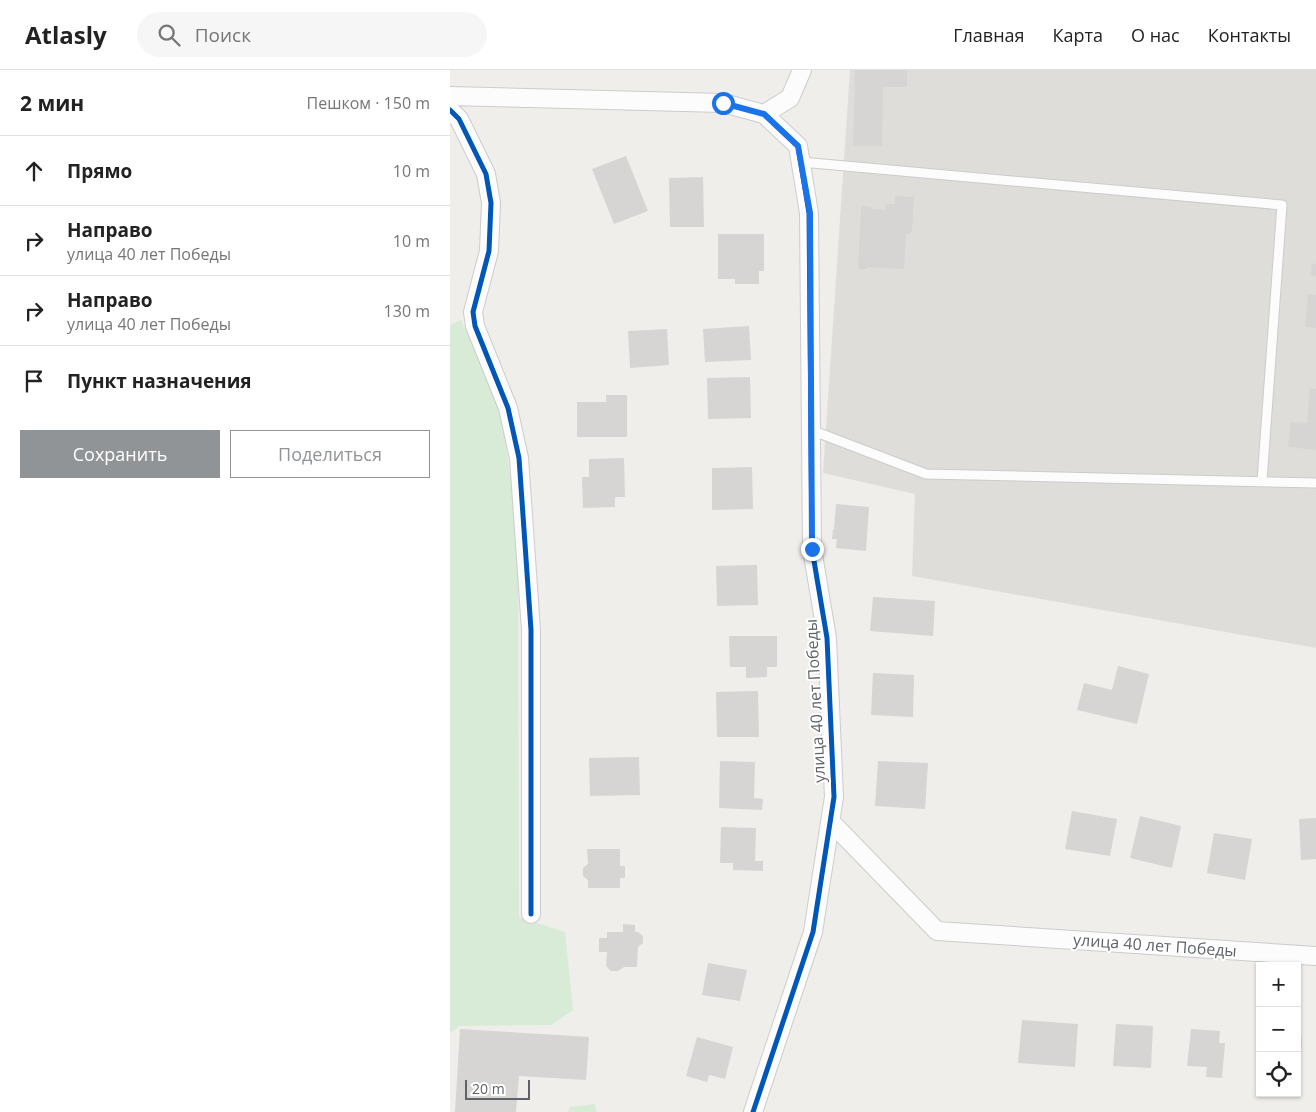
<!DOCTYPE html>
<html lang="ru">
<head>
<meta charset="utf-8">
<style>
  body { margin:0; font-family:"Open Sans",sans-serif; background:#f6f6f6; color:#222 }
  .controls { position:absolute; right:15px; bottom:15px; display:grid; overflow:hidden; border-radius:0px; box-shadow:0 1px 4px #0004 }
  .controls button { width:45px; height:45px; display:grid; place-items:center; padding:0; border:0; border-bottom:1px solid #e0e0e0; background:#fff; color:#222; font:25px sans-serif }
  .scale { position:absolute; left:15px; bottom:12px; width:65px; box-sizing:border-box; padding-left:5px; border:2px solid #5f6368; border-top:0; font-size:14px; line-height:18px; white-space:nowrap; color:#5f6368; -webkit-text-stroke:4px #fff; paint-order:stroke }
  .stop { position:absolute; width:15px; height:15px; margin:-11px; border:4px solid #1a73e8; border-radius:50%; background:#fff }
  .stop.end { background:#1a73e8; border-color:#fff; box-shadow:0 1px 5px #0008 }
  .list { margin:0; padding:0; list-style:none }
  h2 { display:flex; justify-content:space-between; align-items:center; height:65px; margin:0; padding:0 20px; font-size:21px }
  h2 small { font-size:16px; font-weight:400; color:#767676 }
  .list li { display:grid; grid-template-columns:32px 1fr auto; gap:15px; align-items:center; box-sizing:border-box; height:70px; padding:0 20px; border-top:1px solid #e0e0e0 }
  .list b { display:block; font-size:19px; white-space:nowrap }
  .list p { margin:0; font-size:16px; white-space:nowrap; color:#767676 }
  .list em { font-size:16px; font-style:normal; color:#767676 }
  .actions { display:flex; gap:10px; padding:15px 20px }
  .actions a { flex:1; padding:11px 0; border:1px solid #919496; border-radius:0px; text-align:center; font-size:18px; color:#919496 }
  .actions .main { background:#919496; color:#fff }
  .icon { flex:none; width:28px; height:28px; fill:none; stroke:currentColor; stroke-width:2; stroke-linecap:round; stroke-linejoin:round }
  .map { position:relative; flex:none; width:866px; height:1042px; overflow:hidden }
  header { display:flex; align-items:center; gap:30px; box-sizing:border-box; height:70px; padding:0 25px; background:#fff; border-bottom:1px solid #e0e0e0 }
  header strong { font-size:24px }
  nav { display:flex; gap:28px; margin-inline-start:auto; font-size:18px }
  .search { width:350px; height:45px; background:#f6f6f6; display:flex; align-items:center; gap:12px; box-sizing:border-box; padding:0 18px; border-radius:28px; color:#767676; font-size:19px }
  main { display:flex }
  aside { flex:1; background:#fff }
  .map>svg:first-child { display:block }
  .industrial { fill:#dfddda }
  .green { fill:#d8ebd6 }
  .building { fill:#d6d5d3 }
  .lines { fill:none; stroke-linecap:round; stroke-linejoin:round }
  .service-casing { stroke:#cbcccc; stroke-width:11 }
  .minor-casing { stroke:#cbcccc; stroke-width:20 }
  .service { stroke:#fdfcfc; stroke-width:9 }
  .minor { stroke:#fdfcfc; stroke-width:18 }
  .cycleway-casing { stroke:#fff; stroke-width:8 }
  .cycleway { stroke:#0057b8; stroke-width:5 }
  .route { stroke:#1a73e8; stroke-width:6 }
  .labels { text-anchor:middle; dominant-baseline:central; stroke-width:4; stroke-linejoin:round; paint-order:stroke }
  .street-label { font-size:16px; fill:#5f6368; stroke:#fff }
</style>
</head>
<body>
<header>
<strong>Atlasly</strong>
<div class="search"><svg class="icon" aria-label="search" viewBox="0 0 24 24"><circle cx="10" cy="10" r="6"/><path d="M15 15l6 6"/></svg>Поиск</div>
<nav><a>Главная</a><a>Карта</a><a>О нас</a><a>Контакты</a></nav>
</header>
<main>
<aside>
<h2>2 мин<small>Пешком · 150 m</small></h2>
<ul class="list">
<li><svg class="icon" aria-label="ahead" viewBox="0 0 24 24"><path d="M12 20V5M6 11l6-6 6 6"/></svg><div><b>Прямо</b></div><em>10 m</em></li>
<li><svg class="icon" aria-label="right" viewBox="0 0 24 24"><path d="M7 20v-9h11M14 6l5 5-5 5"/></svg><div><b>Направо</b><p>улица 40 лет Победы</p></div><em>10 m</em></li>
<li><svg class="icon" aria-label="right" viewBox="0 0 24 24"><path d="M7 20v-9h11M14 6l5 5-5 5"/></svg><div><b>Направо</b><p>улица 40 лет Победы</p></div><em>130 m</em></li>
<li><svg class="icon" aria-label="arrive" viewBox="0 0 24 24"><path d="M6 21V4h12l-3 4 3 4H6"/></svg><div><b>Пункт назначения</b></div></li>
</ul>
<div class="actions"><a class="main">Сохранить</a><a>Поделиться</a></div>
</aside>
<div class="map">
<svg width="866" height="1042" viewBox="0 0 866 1042">
  <rect width="100%" height="100%" fill="#efeeea"/>
  <path class="industrial" d="M400,0h466v578l-404,-72 3,-82 -92,-21z"/>
  <path class="green" d="M11,250l39,85 18,126 1,386 46,15 8,78 -22,15 -91,1 -10,7v-708z
    M145,1034l1,8h-28l2,-5z"/>
  <path class="building" d="M405,0h52v17h-24l-1,59h-29z
    M176,86l22,55 -34,13 -22,-55z
    M253,107l1,50h-34l-1,-49z
    M445,126l19,1 -2,34h-1l-1,3h-4l-2,35 -37,-2v2h-9l3,-61 1,-2 9,1v2l15,1v-6h9z
    M268,164h46v37h-5v13h-24v-5h-17z
    M862,193l4,1v12l-5,-1z
    M858,224l8,1v33l-11,-1z
    M299,256l2,34 -46,2 -2,-33z
    M217,259l2,36 -39,3 -2,-37z
    M300,307l1,41 -43,1 -1,-41z
    M860,318l6,1v61l-28,-3 3,-25 16,1z
    M156,325h21v42h-50v-35h29z
    M174,388l1,39h-10v10l-32,1 -1,-31h7v-18z
    M302,397l1,42 -41,1v-42z
    M386,434l33,3 -3,44 -30,-3 1,-9h-5l1,-10h1z
    M307,495l1,40 -41,1 -1,-40z
    M423,527l62,4 -2,35 -63,-5z
    M279,566h48v31h-10v10l-21,1v-11h-16z
    M668,596l31,8 -12,50 -60,-14 7,-27 28,7z
    M423,603l41,2 -1,42 -42,-2z
    M308,621l1,46h-42l-1,-45z
    M189,687l1,38 -50,1 -1,-38z
    M270,691l35,1 -1,36 9,1 -1,11 -43,-2z
    M428,691l50,2 -3,46 -50,-3z
    M622,741l45,8 -7,37 -45,-7z
    M690,746l41,10 -9,42 -42,-10z
    M866,748v41l-15,1 -2,-41z
    M271,757l35,1 -1,33h8v10l-30,-1v-7h-13z
    M764,763l38,6 -7,41 -38,-7z
    M137,779h33v17h5v12h-5v10h-32v-8l-5,-4v-8l5,-4z
    M173,854l12,1v7h3l5,4v7l-5,4 -1,20h-13l-6,4h-7l-5,-5 1,-14h-8v-14h8v-6h16z
    M258,893l39,7 -7,31 -38,-6z
    M572,950l56,4 -3,43 -57,-4z
    M666,954l37,2 -2,42 -38,-2z
    M10,959l129,8 -3,43 -67,-4 -3,36h-61z
    M741,959l29,2 -1,12h6l-3,35 -16,-1 1,-10 -20,-1z
    M847,966l5,1 -1,18h-4z
    M247,967l36,10 -8,32 -16,-4 -2,7 -21,-6z"/>
  <g class="lines">
    <g class="service-casing">
      <path id="service" d="M351,92l481,43 -20,276
        M361,360l115,44 390,9"/>
    </g>
    <g class="minor-casing">
      <path id="minor" d="M0,26l273,7 41,11 26,-16 12,-28
        M0,40l9,9 27,55 5,29 -2,48 -16,61 2,14 33,82 11,50 12,172v284
        M380,751l107,110 379,25
        M303,1042l60,-180 21,-135 -7,-159 -15,-89 -3,-336 -11,-67 -34,-32"/>
    </g>
    <use href="#service" class="service"/>
    <use href="#minor" class="minor"/>
    <g class="cycleway-casing">
      <path id="cycleway" d="M0,40l9,9 27,55 5,29 -2,48 -16,61 2,14 33,82 11,50 12,172v284
        M303,1042l60,-180 21,-135 -7,-159 -15,-89 -3,-336 -11,-67 -34,-32"/>
    </g>
    <use href="#cycleway" class="cycleway"/>
  </g>
  <g class="lines">
    <path class="route" d="M273,33l41,11 34,32 12,67 2,336"/>
  </g>
  <g class="labels">
    <g class="street-label">
      <text transform="translate(365 631) rotate(-93)">улица 40 лет Победы</text>
      <text transform="translate(705 875) rotate(4)">улица 40 лет Победы</text>
    </g>
  </g>
</svg>
<div class="controls">
<button>+</button>
<button>−</button>
<button><svg class="icon" aria-label="locate" viewBox="0 0 24 24"><circle cx="12" cy="12" r="6"/><path d="M12 2v4M12 18v4M2 12h4M18 12h4"/></svg></button>
</div>
<div class="scale">20 m</div>
<div class="stop" style="left:273px;top:33px"></div>
<div class="stop end" style="left:362px;top:479px"></div>
</div>
</main>
</body>
</html>
